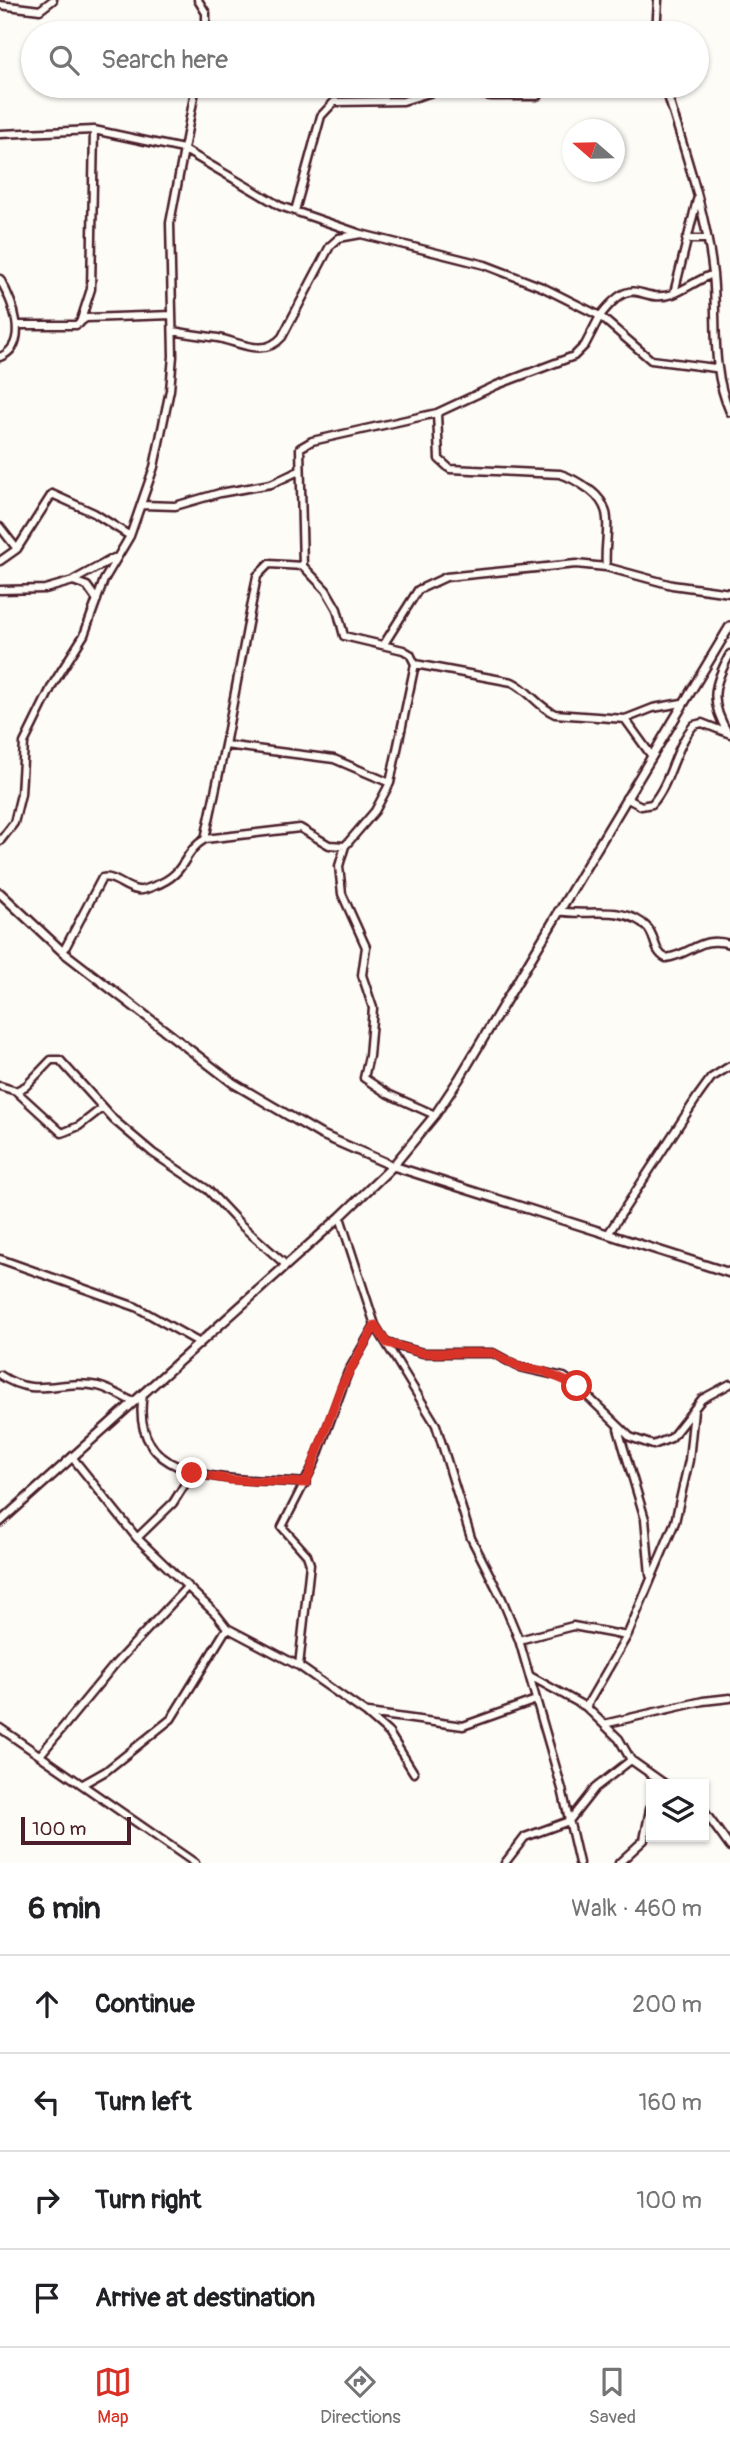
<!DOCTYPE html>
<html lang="en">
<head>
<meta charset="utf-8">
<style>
  body { margin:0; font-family:Pangolin,sans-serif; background:#f2f2f2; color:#202124 }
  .controls { position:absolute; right:21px; bottom:21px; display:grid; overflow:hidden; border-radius:0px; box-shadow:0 2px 5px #0004 }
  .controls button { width:63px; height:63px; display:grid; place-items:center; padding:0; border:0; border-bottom:2px solid #e0e0e0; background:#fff; color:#202124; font:35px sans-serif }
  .compass { position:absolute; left:562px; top:119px; width:63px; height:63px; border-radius:50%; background:#fff; box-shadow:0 2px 5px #0004; rotate:290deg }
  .scale { position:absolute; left:21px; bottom:18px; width:110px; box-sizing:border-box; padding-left:7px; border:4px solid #4a1f2b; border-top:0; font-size:19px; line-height:24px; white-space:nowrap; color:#4a1f2b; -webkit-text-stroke:5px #fdfcf7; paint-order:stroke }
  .stop { position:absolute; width:21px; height:21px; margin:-16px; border:5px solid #d93025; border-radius:50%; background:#fff }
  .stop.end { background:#d93025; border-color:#fff; box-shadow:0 2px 7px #0008 }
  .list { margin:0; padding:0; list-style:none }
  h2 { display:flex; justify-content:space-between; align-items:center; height:91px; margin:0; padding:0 28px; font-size:30px }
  h2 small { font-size:23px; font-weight:400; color:#757577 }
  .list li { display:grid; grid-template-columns:46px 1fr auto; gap:21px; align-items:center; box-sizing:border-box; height:98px; padding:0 28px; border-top:2px solid #e0e0e0 }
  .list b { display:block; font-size:26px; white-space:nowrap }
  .list em { font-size:23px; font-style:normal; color:#757577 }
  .icon { flex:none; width:38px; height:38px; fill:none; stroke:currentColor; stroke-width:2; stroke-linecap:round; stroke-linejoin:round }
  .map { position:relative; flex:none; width:730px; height:1863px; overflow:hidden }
  .search { position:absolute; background:#fff; box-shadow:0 2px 5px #0004; left:21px; right:21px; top:21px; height:77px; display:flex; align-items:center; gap:18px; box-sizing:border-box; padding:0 24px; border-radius:38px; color:#757577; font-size:26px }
  .sheet { height:483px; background:#fff }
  nav { display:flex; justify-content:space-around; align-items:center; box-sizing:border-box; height:98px; border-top:2px solid #e0e0e0; background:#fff; font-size:19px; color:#757577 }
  nav a { display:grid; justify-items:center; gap:4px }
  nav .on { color:#d93025 }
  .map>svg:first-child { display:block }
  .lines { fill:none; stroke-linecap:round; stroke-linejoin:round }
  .minor-casing { stroke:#4a1f2b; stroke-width:11 }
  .tertiary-casing { stroke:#4a1f2b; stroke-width:12 }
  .minor { stroke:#fdfcf7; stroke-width:6 }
  .tertiary { stroke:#fdfcf7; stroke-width:7 }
  .route { stroke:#d93025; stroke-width:9 }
</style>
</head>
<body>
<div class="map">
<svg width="730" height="1863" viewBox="0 0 730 1863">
  <rect width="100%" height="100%" fill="#fdfcf7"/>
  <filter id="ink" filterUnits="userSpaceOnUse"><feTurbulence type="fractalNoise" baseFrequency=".0143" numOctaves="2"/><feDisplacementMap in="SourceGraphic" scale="14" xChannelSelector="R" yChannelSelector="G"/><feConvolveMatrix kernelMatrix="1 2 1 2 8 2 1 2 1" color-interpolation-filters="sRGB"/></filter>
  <g filter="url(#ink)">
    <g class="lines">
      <g class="minor-casing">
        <path id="minor" d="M198,0l8,13v20
          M0,5l40,5 13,-10
          M656,33l2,-33
          M665,86c18,61 41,124 48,188 5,48 -3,93 17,138
          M0,134l94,-4 89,19 97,57 81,28 -22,4 -9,8 -48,91c-18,21 -43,5 -64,1 -15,-2 -30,-4 -45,-7
          M295,211l26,-95 13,-14 69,-1 36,-11 53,6h45l14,-10
          M361,234l124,31 57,22 58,29 -15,29 -11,11 -77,29 -60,28 -125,28 -12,7 3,118 23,24 11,19 7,27 59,14 7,4 5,10 97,18c17,8 26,25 43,32l70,5 28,-11 29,-5
          M686,239h21
          M713,274c-14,5 -27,15 -40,20 -35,11 -37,-24 -73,22l51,44 64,8
          M0,279c12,22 31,65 0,78
          M674,293l23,-93
          M80,323l11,-34 3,-159
          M17,325h59l10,-7 86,-3
          M437,413l2,46 11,10 110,5c11,3 20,9 30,16 28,21 13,45 16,77
          M142,505l33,1 45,-13 51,-9 28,-13
          M0,527l17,22 -17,12
          M17,549l35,-55 42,19 36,23
          M74,580l40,-22
          M0,590l45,-1 28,-8 14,5 10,14
          M384,644l34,-54 28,-13 130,-13 30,3 66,18 58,8
          M415,664l-25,119 -15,28 -30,35 -6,20 3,28 24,53 -4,28 11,33 -4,48 -5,22 24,16 47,21
          M625,719l26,36
          M728,733c-19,-31 -15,-48 2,-79
          M225,745l32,-169 12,-12 34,2
          M626,798l15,8 11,-2c20,-23 22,-56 42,-79l8,-2 28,11
          M205,839l20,-94 109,14 56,24
          M0,841l14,-18 7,-29 3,-51 29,-59 31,-49 20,-55 26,-44 24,-69 16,-77 3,-34 -3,-133 26,-137
          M558,911c28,6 66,-7 89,16 9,9 6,25 19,31 27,-4 34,-23 64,-14
          M63,952l39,-74c13,-3 23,11 36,12 5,1 11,-2 16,-4 34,-12 27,-33 51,-47l95,-11 29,17 16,1
          M0,1086l16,5 10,-5 25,-26h9l54,60 39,33 55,37 33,35 45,40
          M16,1091l46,42 17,-7 23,-18
          M340,1217l35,108 61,100 35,113 31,61 17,41 43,149 17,74
          M608,1234l90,-138 13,-18 19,-12
          M0,1259l136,48 64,36
          M387,1343l36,10h70l26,14 45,10 13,9 53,51 23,8 18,-7 31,-39 28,-15
          M0,1375c37,25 61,3 98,11 12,3 24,10 35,16
          M143,1394c-16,97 102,83 163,89
          M618,1429l27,90 5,56
          M72,1457l65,81 79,76 11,14 72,38 67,47 23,20 25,40
          M137,1538l36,-35 19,-30
          M519,1640l54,-14 54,10
          M299,1666l11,-102 -3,-9 -25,-28 33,-65 33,-90 27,-47
          M530,1676l56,31 33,32 12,21 34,24
          M586,1707l41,-71 48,-114 14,-62 5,-50
          M368,1713l95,13 73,-26
          M604,1724l99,-23 27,-3
          M0,1728l195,135
          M41,1754l74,-90 73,-78
          M83,1784l23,-13 65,-52 56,-91
          M704,1811l26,36
          M505,1863l20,-26 44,-16 26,-33 36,-28
          M619,1863l25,-23 7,-36"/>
      </g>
      <g class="tertiary-casing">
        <path id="tertiary" d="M0,893l63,59 170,131 87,51 73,32 337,107
          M0,1522l340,-305 53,-51 42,-51 24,-36 271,-453"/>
      </g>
      <use href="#minor" class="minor"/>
      <use href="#tertiary" class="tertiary"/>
    </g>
  </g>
  <g class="lines" filter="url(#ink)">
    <path class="route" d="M192,1473l39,7 75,3 35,-96 34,-62 12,18 36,10h70l26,14 24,4 34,15"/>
  </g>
</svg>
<div class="controls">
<button><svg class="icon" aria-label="layers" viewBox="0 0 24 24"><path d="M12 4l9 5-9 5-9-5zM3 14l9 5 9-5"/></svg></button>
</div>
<svg class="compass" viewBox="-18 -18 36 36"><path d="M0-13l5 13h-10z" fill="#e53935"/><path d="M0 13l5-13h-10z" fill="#757577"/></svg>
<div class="scale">100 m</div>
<div class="stop" style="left:577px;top:1386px"></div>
<div class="stop end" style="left:192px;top:1473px"></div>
<div class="search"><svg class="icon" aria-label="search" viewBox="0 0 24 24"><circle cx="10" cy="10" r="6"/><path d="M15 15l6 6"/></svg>Search here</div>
</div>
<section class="sheet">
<h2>6 min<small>Walk · 460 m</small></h2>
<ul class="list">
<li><svg class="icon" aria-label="ahead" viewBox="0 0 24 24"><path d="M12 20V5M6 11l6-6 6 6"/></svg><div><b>Continue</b></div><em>200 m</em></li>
<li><svg class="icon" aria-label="left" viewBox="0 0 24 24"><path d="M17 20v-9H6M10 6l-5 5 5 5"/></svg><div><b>Turn left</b></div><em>160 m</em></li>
<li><svg class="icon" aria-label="right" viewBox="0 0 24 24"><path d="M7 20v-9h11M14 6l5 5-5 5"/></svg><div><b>Turn right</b></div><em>100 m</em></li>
<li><svg class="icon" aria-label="arrive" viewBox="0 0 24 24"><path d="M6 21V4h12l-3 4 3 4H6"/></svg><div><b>Arrive at destination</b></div></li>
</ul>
</section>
<nav>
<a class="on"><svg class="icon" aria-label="map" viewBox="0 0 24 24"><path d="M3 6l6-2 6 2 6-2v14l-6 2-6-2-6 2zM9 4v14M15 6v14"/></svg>Map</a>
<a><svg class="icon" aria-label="directions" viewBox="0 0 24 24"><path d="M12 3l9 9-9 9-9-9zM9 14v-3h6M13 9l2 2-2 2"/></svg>Directions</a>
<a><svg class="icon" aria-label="saved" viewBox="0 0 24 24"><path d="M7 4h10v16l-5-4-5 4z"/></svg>Saved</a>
</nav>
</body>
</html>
